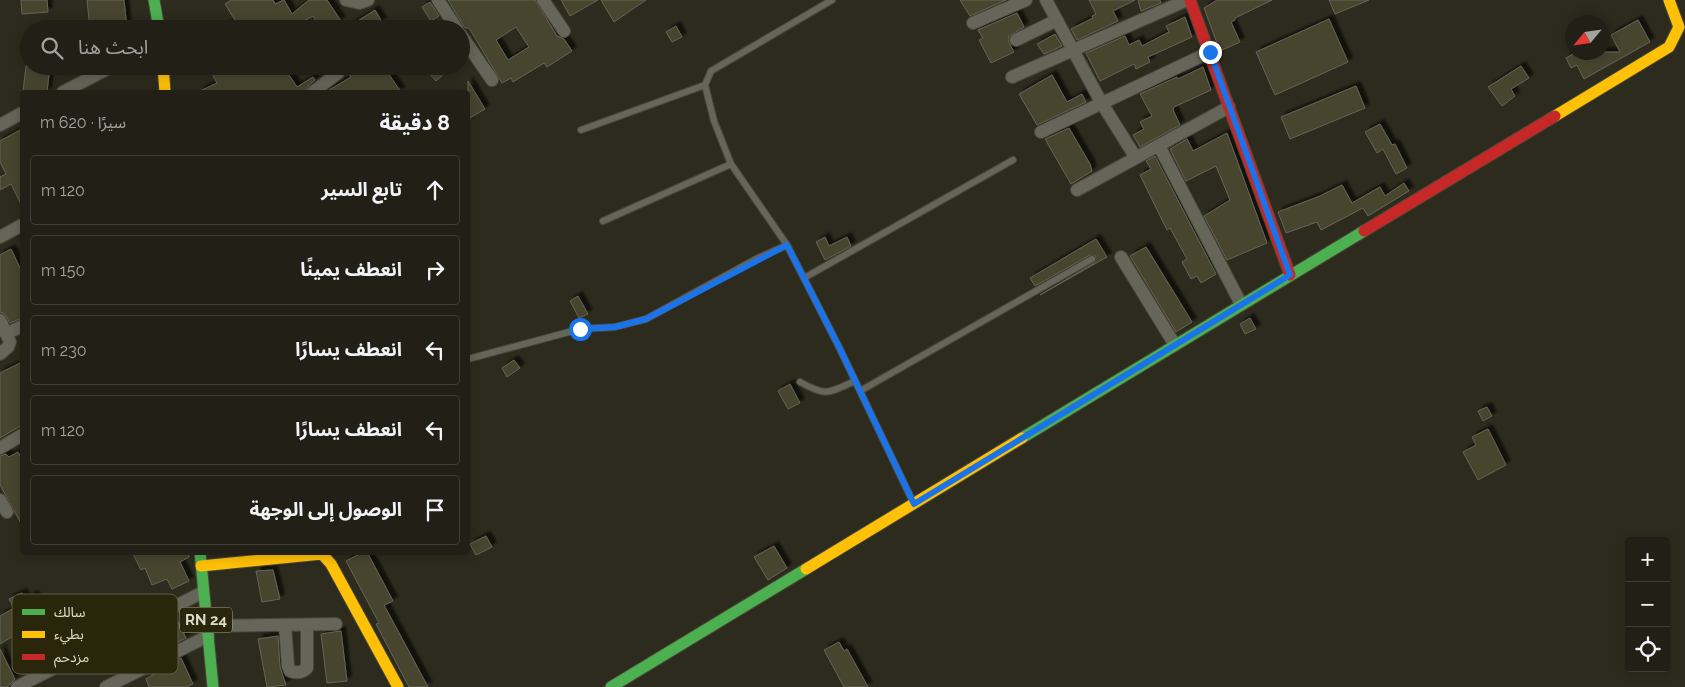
<!DOCTYPE html>
<html lang="ar">
<head>
<meta charset="utf-8">
<style>
  body { margin:0; font-family:Raleway,"Noto Sans Arabic",sans-serif; background:#2e2d23; color:#f1f3f6; direction:rtl }
  .controls { position:absolute; right:15px; bottom:15px; display:grid; overflow:hidden; border-radius:5px; box-shadow:0 2px 12px #0003 }
  .controls button { width:45px; height:45px; display:grid; place-items:center; padding:0; border:0; border-bottom:1px solid #3f3e35; background:#222016; color:#f1f3f6; font:25px sans-serif }
  .compass { position:absolute; left:1565px; top:15px; width:45px; height:45px; border-radius:50%; background:#222016; box-shadow:0 2px 12px #0003; rotate:241deg }
  .stop { position:absolute; width:15px; height:15px; margin:-11px; border:4px solid #1a73e8; border-radius:50%; background:#fff }
  .stop.end { background:#1a73e8; border-color:#fff; box-shadow:0 1px 5px #0008 }
  .list { margin:0; padding:0; list-style:none }
  h2 { display:flex; justify-content:space-between; align-items:center; height:65px; margin:0; padding:0 20px; font-size:21px }
  h2 small { font-size:16px; font-weight:400; color:#a2a3a1 }
  .list li { display:grid; grid-template-columns:32px 1fr auto; gap:15px; align-items:center; box-sizing:border-box; height:70px; margin:0 10px 10px; padding:0 10px; border:1px solid #3f3e35; border-radius:5px }
  .list b { display:block; font-size:19px; white-space:nowrap }
  .list em { font-size:16px; font-style:normal; color:#a2a3a1 }
  .icon { flex:none; width:28px; height:28px; fill:none; stroke:currentColor; stroke-width:2; stroke-linecap:round; stroke-linejoin:round }
  .map { position:relative; flex:none; width:1685px; height:687px; overflow:hidden; direction:ltr }
  .search { position:absolute; background:#222016; box-shadow:0 2px 12px #0003; left:20px; top:20px; width:450px; height:55px; display:flex; align-items:center; gap:12px; box-sizing:border-box; padding:0 18px; border-radius:28px; color:#a2a3a1; font-size:19px }
  .panel { position:absolute; background:#222016; box-shadow:0 2px 12px #0003; left:20px; top:90px; width:450px; height:465px; border-radius:5px; direction:rtl }
  .map>svg:first-child { display:block }
  .building { fill:#47442e; stroke:#666458; fill-rule:evenodd; filter:url(#shadow) }
  .lines { fill:none; stroke-linecap:round; stroke-linejoin:round }
  .lane-casing { stroke:#49473b; stroke-width:8 }
  .street-casing { stroke:#49473b; stroke-width:14 }
  .fast-casing { stroke:#49473b; stroke-width:13 }
  .slow-casing { stroke:#49473b; stroke-width:13 }
  .jam-casing { stroke:#49473b; stroke-width:13 }
  .lane { stroke:#666559; stroke-width:6 }
  .street { stroke:#666559; stroke-width:12 }
  .fast { stroke:#4caf50; stroke-width:11 }
  .slow { stroke:#ffc107; stroke-width:11 }
  .jam { stroke:#c62828; stroke-width:11 }
  .route { stroke:#1a73e8; stroke-width:6 }
  .labels { text-anchor:middle; dominant-baseline:central; stroke-width:4.5; stroke-linejoin:round; paint-order:stroke }
  .shield { fill:#2a260b; stroke:#a8a592; stroke-width:1 }
  .shield-label { font-size:15px; font-weight:bold; fill:#dedccc }
  .key { fill:#2a260b; stroke:#605d45; stroke-width:1 }
  .key-label { font-size:14px; fill:#dedccc }
</style>
</head>
<body>
<div class="map">
<svg width="1685" height="687" viewBox="0 0 1685 687">
  <defs>
    <filter id="shadow"><feDropShadow dx="4.5" dy="-4.5" stdDeviation="1" flood-color="#0009"/></filter>
  </defs>
  <rect width="100%" height="100%" fill="#2d2b1d"/>
  <path class="building" d="M21,0h26l1,12 -26,2z
    M87,0h37l3,29h-37z
    M231,0h42l2,4 9,-4 8,14 17,-14h18l14,21 -13,8h-7l-8,-13 -24,13h-27l-3,-5 -8,5h-31l15,-9 -10,-16z
    M448,0h87l22,36 7,3 8,12 -25,16 -3,-4 -31,19 -2,-4 -9,5 -33,-55h-4zM516,27l13,20 -21,13 -12,-20z
    M561,0h37l-28,16z
    M601,0h45l-32,22z
    M960,0h46l-36,16z
    M1089,0h46l-22,11 5,10 -41,19 -6,-11 22,-11 -1,-2 4,-2z
    M1138,0h22l1,3 -20,8z
    M1217,0h55l-37,18v2l-4,2 9,20 -20,9 -16,-43z
    M1329,0h40l-34,14z
    M430,2l9,14 -8,5 -9,-14z
    M375,10l7,12 -12,7h-25z
    M1017,13l7,14 -15,9v7l5,9 -23,11 -12,-23 4,-2 -5,-8z
    M1185,17l7,20 -44,20 2,5 -14,7 -2,-5 -34,17 -14,-28 39,-17 4,9 10,-5 3,6 27,-14 -3,-6z
    M1329,19l19,43 -73,33 -19,-43z
    M1638,20l12,22 -66,37 -7,-14 -6,3 -5,-10 11,-6h43l-9,-17z
    M676,26l6,11 -10,5 -6,-10z
    M1055,34l7,12 -18,8 -7,-10z
    M26,66h24l-3,26h-24z
    M208,66h75l14,21 16,-10 2,3 -7,6 -3,6h-107l19,-9z
    M343,66h40l18,26h-75l25,-15z
    M423,66h16l6,7 -9,8z
    M1521,66l8,12 -18,11 4,7 -13,10 -14,-19z
    M1203,67l8,23 -37,17 -1,3 7,15 -40,22 -7,-12 11,-6 -4,-7 12,-6 -12,-22 37,-17 1,2z
    M1052,75l15,27 15,-8 4,8 -49,23 -18,-31z
    M468,81l17,28 -17,10z
    M1356,86l9,22 -75,31 -9,-22z
    M1380,124l12,21 3,-1 12,24 -11,6 -13,-25 -6,4 -12,-21z
    M1069,128l21,36 2,7 -21,13 -26,-45z
    M22,129v77l-11,-22 -11,6v-13l6,-3 -6,-12v-21z
    M1227,133l40,110 -40,17 -23,-44 26,-16 -14,-34 -30,15 -16,-32 17,-10 6,12z
    M1155,156l61,118 -15,9 -4,-7 -6,3 -9,-17 5,-3 -17,-31 -3,2 -27,-55 11,-6 -5,-8z
    M1404,183l5,8 -41,25 -5,-8 -42,22 -4,-8 -31,11 -8,-21 42,-16 22,-11 10,18 28,-16 5,9z
    M825,237l4,9 18,-9 4,9 -26,14 -9,-18z
    M1096,239l11,18 -67,38 54,-32 2,-7 -6,-1 -55,31 -5,-8z
    M1146,247l46,75 -16,10 -46,-76z
    M11,249l11,23v46l-12,5 -5,-9 -5,-2v-57z
    M578,296l10,18 -9,4 -9,-17z
    M1250,318l6,11 -11,5 -5,-10z
    M514,360l6,8 -13,9 -5,-9z
    M22,362v63l-22,13v-65z
    M790,384l10,19 -12,6 -10,-18z
    M1487,407l5,9 -9,5 -5,-10z
    M1488,429l18,36 -28,15 -15,-28 13,-7 -4,-8z
    M18,452l4,8v65l-22,-40v-29l6,-2 3,3z
    M486,536l6,11 -16,8 -6,-11z
    M774,546l13,22 -19,12 -14,-23z
    M132,552h57v5l-9,5 9,19 -17,8 -5,-10 -15,6 -7,-17 -4,2z
    M363,552h4l26,49 -9,4 44,82h-19l-33,-63 3,-1 -33,-62z
    M273,570l7,29 -18,3 -6,-31z
    M22,593l4,6 8,-4 11,21 -24,12 2,2 -23,14v-28l14,-8 -5,-9z
    M175,616l11,22 -25,12 -8,-16 -5,3 -3,-6z
    M341,631l6,50 -20,2 -6,-49z
    M278,636l2,31 6,18 -19,2 -9,-48z
    M839,642l5,9 3,-2 21,38h-24l-20,-37z
    M0,649l15,30 -8,8h-7z
    M181,658l12,26 -7,3h-37l-3,-8z"/>
  <g class="lines">
    <g class="lane-casing">
      <path id="lane" d="M832,0l-121,71 -6,14 9,36 17,43 56,81 52,102 74,155
        M581,130l124,-45
        M603,221l128,-57
        M804,278l209,-118
        M468,359l112,-30 35,-2 31,-8 110,-60 31,-14
        M800,382c27,15 28,11 55,-1
        M860,391l232,-132"/>
    </g>
    <g class="street-casing">
      <path id="street" d="M346,0l13,3 9,-3
        M438,0l19,29
        M543,0l21,31
        M1046,0l55,102 35,56
        M973,23l53,-23
        M461,35l31,45
        M1016,40l41,-20
        M1012,77l175,-77
        M63,92l50,-26
        M313,92l25,-19
        M0,125l22,-12
        M1041,132l169,-80
        M1159,146l82,158
        M1077,190l152,-83
        M0,237l22,-12
        M1121,257l54,88
        M0,320l10,22 -2,5 -8,7
        M6,334l16,-8
        M0,448l22,-13
        M0,500l7,12
        M285,625l3,41 2,5c6,2 12,2 17,-3v-43
        M207,626l129,-2
        M17,687l186,-95
        M106,687l102,-51"/>
    </g>
    <g class="fast-casing">
      <path id="fast" d="M154,0l5,29
        M1022,438l342,-207
        M200,552l13,135
        M611,687l195,-118"/>
    </g>
    <g class="slow-casing">
      <path id="slow" d="M163,66l2,26
        M1555,116l114,-69 10,-20 -10,-27
        M201,566l121,-12 9,10 67,123
        M806,569l216,-131"/>
    </g>
    <g class="jam-casing">
      <path id="jam" d="M1190,0l100,275
        M1364,231l191,-115"/>
    </g>
    <use href="#lane" class="lane"/>
    <use href="#street" class="street"/>
    <use href="#fast" class="fast"/>
    <use href="#slow" class="slow"/>
    <use href="#jam" class="jam"/>
  </g>
  <g class="lines">
    <path class="route" d="M580,329l35,-2 31,-8 141,-74 52,102 75,157 376,-229 -80,-223"/>
  </g>
  <g class="labels">
    <rect class="shield" x="180" y="607.5" width="52" height="25" rx="4"/>
    <g class="shield-label">
      <text x="206" y="620">RN 24</text>
    </g>
  </g>
  <rect x="12" y="594" width="166" height="80" rx="8" class="key"/>
  <rect x="22" y="609" width="23" height="6" fill="#4caf50"/>
  <rect x="22" y="631" width="23" height="7" fill="#ffc107"/>
  <rect x="22" y="654" width="23" height="6" fill="#c62828"/>
  <g class="key-label">
    <text x="54" y="617">سالك</text>
    <text x="54" y="639">بطيء</text>
    <text x="54" y="662">مزدحم</text>
  </g>
</svg>
<div class="controls">
<button>+</button>
<button>−</button>
<button><svg class="icon" aria-label="locate" viewBox="0 0 24 24"><circle cx="12" cy="12" r="6"/><path d="M12 2v4M12 18v4M2 12h4M18 12h4"/></svg></button>
</div>
<svg class="compass" viewBox="-18 -18 36 36"><path d="M0-13l5 13h-10z" fill="#e53935"/><path d="M0 13l5-13h-10z" fill="#a2a3a1"/></svg>
<div class="stop" style="left:580px;top:329px"></div>
<div class="stop end" style="left:1210px;top:52px"></div>
<div class="search"><svg class="icon" aria-label="search" viewBox="0 0 24 24"><circle cx="10" cy="10" r="6"/><path d="M15 15l6 6"/></svg>ابحث هنا</div>
<section class="panel">
<h2>8 دقيقة<small>سيرًا · 620 m</small></h2>
<ul class="list">
<li><svg class="icon" aria-label="ahead" viewBox="0 0 24 24"><path d="M12 20V5M6 11l6-6 6 6"/></svg><div><b>تابع السير</b></div><em>120 m</em></li>
<li><svg class="icon" aria-label="right" viewBox="0 0 24 24"><path d="M7 20v-9h11M14 6l5 5-5 5"/></svg><div><b>انعطف يمينًا</b></div><em>150 m</em></li>
<li><svg class="icon" aria-label="left" viewBox="0 0 24 24"><path d="M17 20v-9H6M10 6l-5 5 5 5"/></svg><div><b>انعطف يسارًا</b></div><em>230 m</em></li>
<li><svg class="icon" aria-label="left" viewBox="0 0 24 24"><path d="M17 20v-9H6M10 6l-5 5 5 5"/></svg><div><b>انعطف يسارًا</b></div><em>120 m</em></li>
<li><svg class="icon" aria-label="arrive" viewBox="0 0 24 24"><path d="M6 21V4h12l-3 4 3 4H6"/></svg><div><b>الوصول إلى الوجهة</b></div></li>
</ul>
</section>
</div>
</body>
</html>
